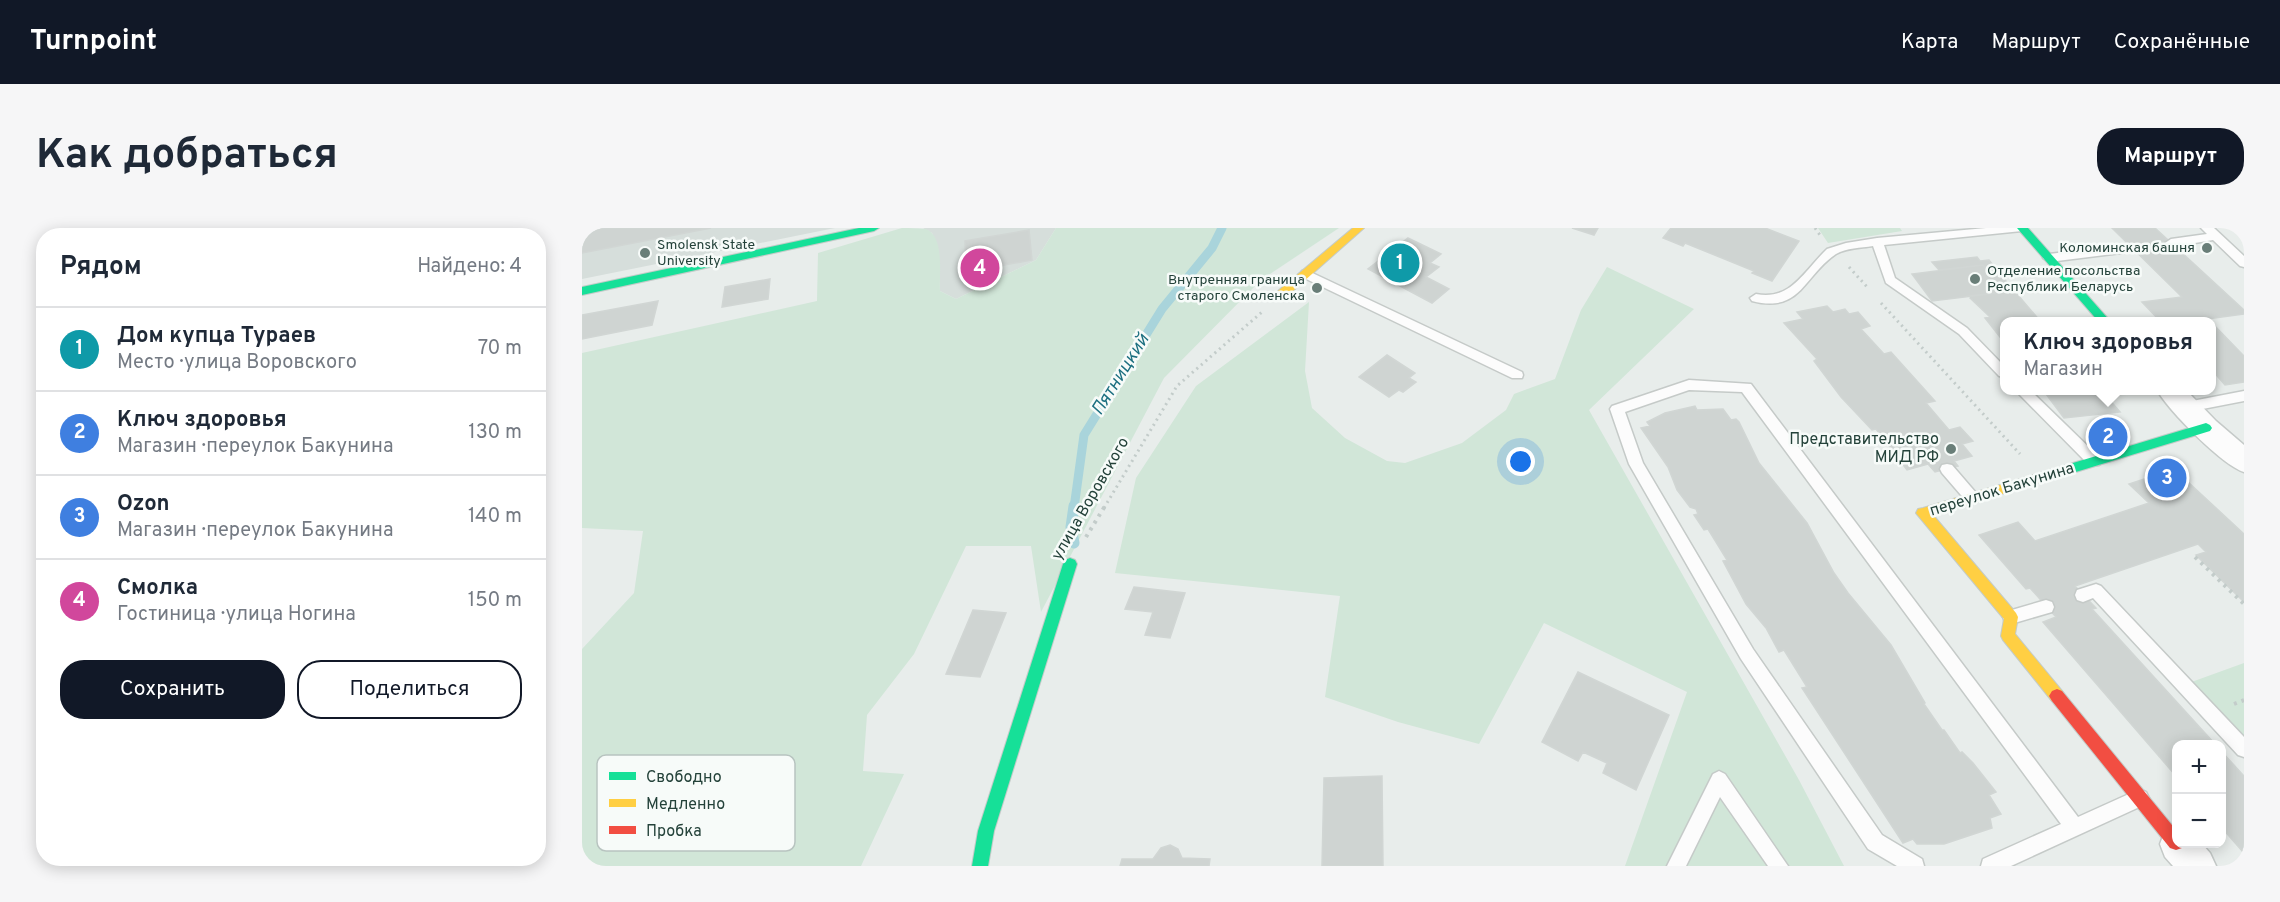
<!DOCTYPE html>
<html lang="ru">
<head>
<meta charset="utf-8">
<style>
  body { margin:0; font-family:Overpass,sans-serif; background:#f6f6f7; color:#1f2937 }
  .controls { position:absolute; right:18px; bottom:18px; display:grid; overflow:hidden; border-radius:12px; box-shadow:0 3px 15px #0003 }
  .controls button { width:54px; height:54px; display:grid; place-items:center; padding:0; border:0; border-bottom:2px solid #e0e1e3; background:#fff; color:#1f2937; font:30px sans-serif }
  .you { position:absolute; left:939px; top:234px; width:21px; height:21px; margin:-15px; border:4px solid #fff; border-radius:50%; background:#1a73e8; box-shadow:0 0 0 9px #1a73e833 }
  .badge { display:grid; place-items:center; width:39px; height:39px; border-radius:50%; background:#111827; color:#fff; font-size:20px; font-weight:700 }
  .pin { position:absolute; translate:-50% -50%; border:3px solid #fff; box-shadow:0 2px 6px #0006 }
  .popup { position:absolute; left:1418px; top:89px; width:216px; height:78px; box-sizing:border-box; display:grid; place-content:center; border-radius:12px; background:#fff; filter:drop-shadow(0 2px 4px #0005); font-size:20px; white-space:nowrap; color:#747a83 }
  .popup b { font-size:22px; color:#1f2937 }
  .popup::after { content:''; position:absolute; left:50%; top:100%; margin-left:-12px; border:12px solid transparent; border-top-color:#fff }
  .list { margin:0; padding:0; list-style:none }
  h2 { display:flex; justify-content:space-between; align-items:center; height:78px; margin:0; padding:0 24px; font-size:26px }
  h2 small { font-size:20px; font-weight:400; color:#747a83 }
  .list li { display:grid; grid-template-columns:39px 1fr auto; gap:18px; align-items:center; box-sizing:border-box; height:84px; padding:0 24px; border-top:2px solid #e0e1e3 }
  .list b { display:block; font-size:22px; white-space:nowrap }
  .list p { margin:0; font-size:20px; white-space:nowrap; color:#747a83 }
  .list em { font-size:20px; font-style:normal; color:#747a83 }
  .actions { display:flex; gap:12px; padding:18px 24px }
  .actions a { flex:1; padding:14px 0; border:2px solid #111827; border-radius:24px; text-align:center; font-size:21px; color:#111827 }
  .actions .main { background:#111827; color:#fff }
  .map { position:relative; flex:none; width:1662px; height:638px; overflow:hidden; border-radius:24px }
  header { display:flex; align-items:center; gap:36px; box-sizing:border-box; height:84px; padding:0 30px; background:#111827; color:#fff }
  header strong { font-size:28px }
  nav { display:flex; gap:33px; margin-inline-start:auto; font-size:21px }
  .intro { display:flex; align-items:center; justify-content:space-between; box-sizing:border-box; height:144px; padding:0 36px }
  h1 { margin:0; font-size:42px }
  .button { padding:15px 27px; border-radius:24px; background:#111827; color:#fff; font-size:21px; font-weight:700 }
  main { display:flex; gap:36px; padding:0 36px }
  aside { flex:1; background:#fff; border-radius:24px; box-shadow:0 3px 15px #0003 }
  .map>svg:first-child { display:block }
  .built { fill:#d6dedb }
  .green { fill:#d1e6d8 }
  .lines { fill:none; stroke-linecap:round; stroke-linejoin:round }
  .stream-far1 { stroke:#a9d4db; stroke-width:9 }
  .stream { stroke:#a9d4db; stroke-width:11 }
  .building { fill:#cfd4d2; stroke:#d1d6d4; stroke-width:1.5 }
  .lane-casing { stroke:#c5cac8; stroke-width:3 }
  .street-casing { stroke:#c5cac8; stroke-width:3 }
  .fast-casing { stroke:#c3cbc8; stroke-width:2 }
  .slow-casing { stroke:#c3cbc8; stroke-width:2 }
  .jam-casing { stroke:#c3cbc8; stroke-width:2 }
  .path-far1 { stroke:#c3ccca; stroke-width:3; stroke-dasharray:2 4; stroke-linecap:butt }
  .path { stroke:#c3ccca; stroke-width:4; stroke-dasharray:3 5; stroke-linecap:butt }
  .lane { fill:#fcfcfc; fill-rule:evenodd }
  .street { fill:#fcfcfc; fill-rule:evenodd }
  .fast { fill:#16e098; fill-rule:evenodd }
  .slow { fill:#ffcf43; fill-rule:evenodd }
  .jam { fill:#f24e42; fill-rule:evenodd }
  .poi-dot { fill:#697e78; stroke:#f7fbf9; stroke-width:2 }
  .labels { text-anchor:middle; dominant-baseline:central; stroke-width:5; stroke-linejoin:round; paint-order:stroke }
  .far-poi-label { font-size:14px; fill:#24423a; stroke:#f7fbf9; text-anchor:start }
  .poi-label { font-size:16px; fill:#24423a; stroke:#f7fbf9; text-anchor:end }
  .street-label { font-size:16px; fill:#24423a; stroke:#f7fbf9 }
  .water-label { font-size:18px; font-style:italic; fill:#1c6f80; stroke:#f7fbf9 }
  .key { fill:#f7fbf9; stroke:#b8c4c0; stroke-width:1.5 }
  .key-label { font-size:16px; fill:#24423a }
</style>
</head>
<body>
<header>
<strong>Turnpoint</strong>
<nav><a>Карта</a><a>Маршрут</a><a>Сохранённые</a></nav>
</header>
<div class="intro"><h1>Как добраться</h1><a class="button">Маршрут</a></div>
<main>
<aside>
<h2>Рядом<small>Найдено: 4</small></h2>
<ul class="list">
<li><span class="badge" style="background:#0f9aa8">1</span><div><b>Дом купца Тураев</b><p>Место · улица Воровского</p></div><em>70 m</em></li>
<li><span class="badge" style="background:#3f7fe0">2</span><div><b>Ключ здоровья</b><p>Магазин · переулок Бакунина</p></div><em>130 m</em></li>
<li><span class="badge" style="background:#3f7fe0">3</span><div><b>Ozon</b><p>Магазин · переулок Бакунина</p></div><em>140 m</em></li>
<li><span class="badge" style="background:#d1479c">4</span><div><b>Смолка</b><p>Гостиница · улица Ногина</p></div><em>150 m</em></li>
</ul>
<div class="actions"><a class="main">Сохранить</a><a>Поделиться</a></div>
</aside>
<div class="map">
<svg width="1662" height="638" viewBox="0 0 1662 638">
  <rect width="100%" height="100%" fill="#e8edeb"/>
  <path class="built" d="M0,0h253l-253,51z
    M341,0h133l-20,32 -80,39 -16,-8 -2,-44 -6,-14z"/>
  <path class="green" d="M320,0c7,0 17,0 24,1 19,8 13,45 14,62l16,8 80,-39 20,-32h283l-78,52 -97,98 -123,234 -10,-66h-65l-52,108 -47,61 -4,56 41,3 -43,92h-279v-217l52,-56 9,-62 -61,-3v-175l235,-52 1,-48z
    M1236,0h82l2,3 -74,12z
    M1025,39l87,42 -105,101 210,370 45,86h-219l62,-174 -143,-69 -65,121 -81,-22 -73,-25 15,-101 -225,-23 21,-95 60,-92 113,-84 -4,69 7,37 33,30 42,23 18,2 57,-20 44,-33 8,-16 41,-15 26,-69z
    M1662,435v86l-58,-65z"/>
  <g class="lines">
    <path class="stream-far1" d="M492,280l10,-73 78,-126 50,-61 10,-20"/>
    <path class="stream" d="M492,278l-3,21 3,16"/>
  </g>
  <path class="building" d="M0,0h129l-129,25z
    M990,0h26l-4,7z
    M1089,0h94l34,13 -27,40 -20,-8 2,-2 -69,-28 -2,3 -20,-8z
    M1530,0h43l89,82v4l-37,5 3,3h-49l-19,-20 40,-5z
    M447,2l3,30 -66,12 -1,-31z
    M826,10l33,16 -11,9 9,4 -13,10 23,12 -17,14 -64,-34z
    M1395,29l3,4 9,-1 11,14h-9l-8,-9 -44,5 -7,-8z
    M1401,37l23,27 -74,9 -20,-27z
    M1409,46h9l41,48h-37v20l-19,-24 5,-1 -22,-21 38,-4z
    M188,51l-2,20 -46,8 3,-20z
    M76,73l-6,24 -70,14v-24z
    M1245,78l6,6 12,-3 4,5 9,-2 12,14 -9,3 23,25 7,-2 44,49 -9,2 23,27 11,-3 13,14 -11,3 10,12 -18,5 4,5 -23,6 -7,-8 -21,6 -31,-41 -4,1 -31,-33 -27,-36 3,-2 -33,-36 19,-4 -6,-7z
    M1630,95l32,33v26l-19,3 -13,-15z
    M805,127l28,18 -6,5 7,4 -13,10 -4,-2 -10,7 -30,-20z
    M1461,162h58l19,22 -56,6z
    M1113,178l2,4 26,-1 8,11 5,-1 3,3 20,41 48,60 27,50 14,20 43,52 34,58 -1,1 18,26h2l16,23 2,-1 11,11 23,29 -7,3 12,19 -11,4 2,10 -48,16h-27l-4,-5 -10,4 -101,-155 5,-1 -23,-37 -5,2 -13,-24 -20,-24 -23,-43 4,-1 -19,-31 -4,1 -10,-15 4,-1 -2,-5 -6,-2 -13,-17 -9,-23 -27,-39 9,-2 -3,-4 18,-9z
    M1519,201h8l10,5 3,7 -5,5 -11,-2 -8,-5 -2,-6z
    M1592,241l70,65v68l-48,-47 10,-3 -8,-8 -123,42 21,22 -4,1 123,135h-39v32l-133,-154 13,-5 -26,-29 -4,1 -47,-54 39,-13 17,19 114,-38 -20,-19z
    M552,359l51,6 -15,45 -25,-3 8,-23 -28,-3z
    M391,382l33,3 -26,64 -34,-3z
    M996,444l91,43 -33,75 -33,-17 4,-10 -24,-11 -5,9 -36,-19z
    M1640,524l22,24v77l-22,-25z
    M800,548l1,90h-61l2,-88z
    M588,617l8,4 4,9 28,1 -1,7h-89l2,-7h31l8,-11z"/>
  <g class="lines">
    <g class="lane-casing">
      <path id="lane" d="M1404,0h42l-6,3 -138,14 11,33 72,50 37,38v11l-5,-1 -40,-42 -73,-51 -13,-37c-12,2 -27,2 -37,8 -32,21 -35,60 -84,47l-2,-3 6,-4c35,7 48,-23 71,-45l19,-6 31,-5z
        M1619,0h13l30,28v11l-4,-1 -27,-26 -42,7 -6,-4 6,-4 36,-5z
        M1551,16l6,4 -2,3 -88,11 -6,-4 6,-4z
        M724,42l216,102 1,3 -1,3h-10l-210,-101v-6z
        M1107,152l62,4 327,433 62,-28 6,3 3,6 -3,6 -135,62h-30l2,-7 78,-35 -319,-432 -53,-2 -64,22 18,51 110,186 129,186 40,24 2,7h-27l-29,-17 -127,-190 -112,-195 -19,-55 2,-3z
        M1433,162h15l69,67 2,4 -2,4h-10z
        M1662,163v10l-57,11 -7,-5 7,-5z
        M1365,236l5,1 25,29 2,4 -2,4h-10l-25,-29 -2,-4 2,-4z
        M1514,356l5,2 143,151v20l-6,-2 -145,-157 -10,4 -6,-2 -2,-5 2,-5z
        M1464,372l6,2 2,5 -2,5 -41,12 -6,-2 -2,-5 2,-5z
        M1137,543l6,3 63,92h-20l-48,-69 -34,69h-19l46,-92z"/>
    </g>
    <g class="street-casing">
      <path id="street" d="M1575,162h29l30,31 28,24v27c-22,-7 -75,-61 -87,-82z
        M1594,598v18h26l8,9 6,13h-43l-8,-9 -5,-13 5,-13z"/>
    </g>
    <g class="fast-casing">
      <path id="fast" d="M277,0h20l-5,3 -292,64v-8z
        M1435,0h11l83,94h-12z
        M1624,195l4,2 2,3 -2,3 -167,51 -6,-5 6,-5z
        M488,330l5,2 2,4 -83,267 -6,35h-16l6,-35 85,-267 2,-4z"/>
    </g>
    <g class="slow-casing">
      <path id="slow" d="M771,0h11l-78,69h-8v-6z
        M1461,244l6,5 -1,3 -115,35 83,98 2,4 -3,17 47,57 3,5 -3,5 -5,2 -5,-2 -49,-61 -2,-4 3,-17 -88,-106 2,-4 5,-1z"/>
    </g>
    <g class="jam-casing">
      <path id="jam" d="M1475,461l5,2 114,139v14h8l-2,4 -6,2 -6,-2 -118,-147 -3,-5 3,-5z"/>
    </g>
    <path class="path-far1" d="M1233,0l5,7
      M1267,39l19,21
      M1299,75l139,151
      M522,280l73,-122 85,-74"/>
    <path class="path" d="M504,309l19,-31
      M1613,329l49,47
      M1652,476l10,-4"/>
    <use href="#lane" class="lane"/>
    <use href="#street" class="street"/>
    <use href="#fast" class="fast"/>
    <use href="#slow" class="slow"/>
    <use href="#jam" class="jam"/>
  </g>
  <g class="poi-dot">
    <circle cx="1625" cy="20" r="6"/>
    <circle cx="63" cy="25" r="6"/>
    <circle cx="1393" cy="51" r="6"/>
    <circle cx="735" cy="60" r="6"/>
    <circle cx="1369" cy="221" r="6"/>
  </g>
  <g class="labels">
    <g class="far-poi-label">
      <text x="75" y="17">Smolensk State<tspan x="75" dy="16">University</tspan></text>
      <text x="1613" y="20" text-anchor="end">Коломинская башня</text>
      <text x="1405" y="43">Отделение посольства<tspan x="1405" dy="16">Республики Беларусь</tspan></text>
      <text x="723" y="52" text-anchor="end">Внутренняя граница<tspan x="723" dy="16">старого Смоленска</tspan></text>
    </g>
    <g class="poi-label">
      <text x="1357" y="212">Представительство<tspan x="1357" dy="18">МИД РФ</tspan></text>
    </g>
    <g class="street-label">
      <text transform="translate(1420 262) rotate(-17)">переулок Бакунина</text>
      <text transform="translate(509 271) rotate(-60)">улица Воровского</text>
    </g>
    <g class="water-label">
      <text transform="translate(539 147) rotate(-58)">Пятницкий</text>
    </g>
  </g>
  <rect x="15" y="527" width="198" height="96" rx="9" class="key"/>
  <rect x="27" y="544" width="27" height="8" fill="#16e098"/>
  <rect x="27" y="571" width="27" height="8" fill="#ffcf43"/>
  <rect x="27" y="598" width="27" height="8" fill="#f24e42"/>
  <g class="key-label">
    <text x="64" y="554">Свободно</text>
    <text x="64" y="581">Медленно</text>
    <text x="64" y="608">Пробка</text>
  </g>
</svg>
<div class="controls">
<button>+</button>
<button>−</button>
</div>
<div class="you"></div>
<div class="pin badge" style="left:818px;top:35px;background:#0f9aa8">1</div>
<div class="pin badge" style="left:1526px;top:209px;background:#3f7fe0">2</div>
<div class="popup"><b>Ключ здоровья</b>Магазин</div>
<div class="pin badge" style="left:1585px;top:250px;background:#3f7fe0">3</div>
<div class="pin badge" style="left:398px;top:40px;background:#d1479c">4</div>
</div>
</main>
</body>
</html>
